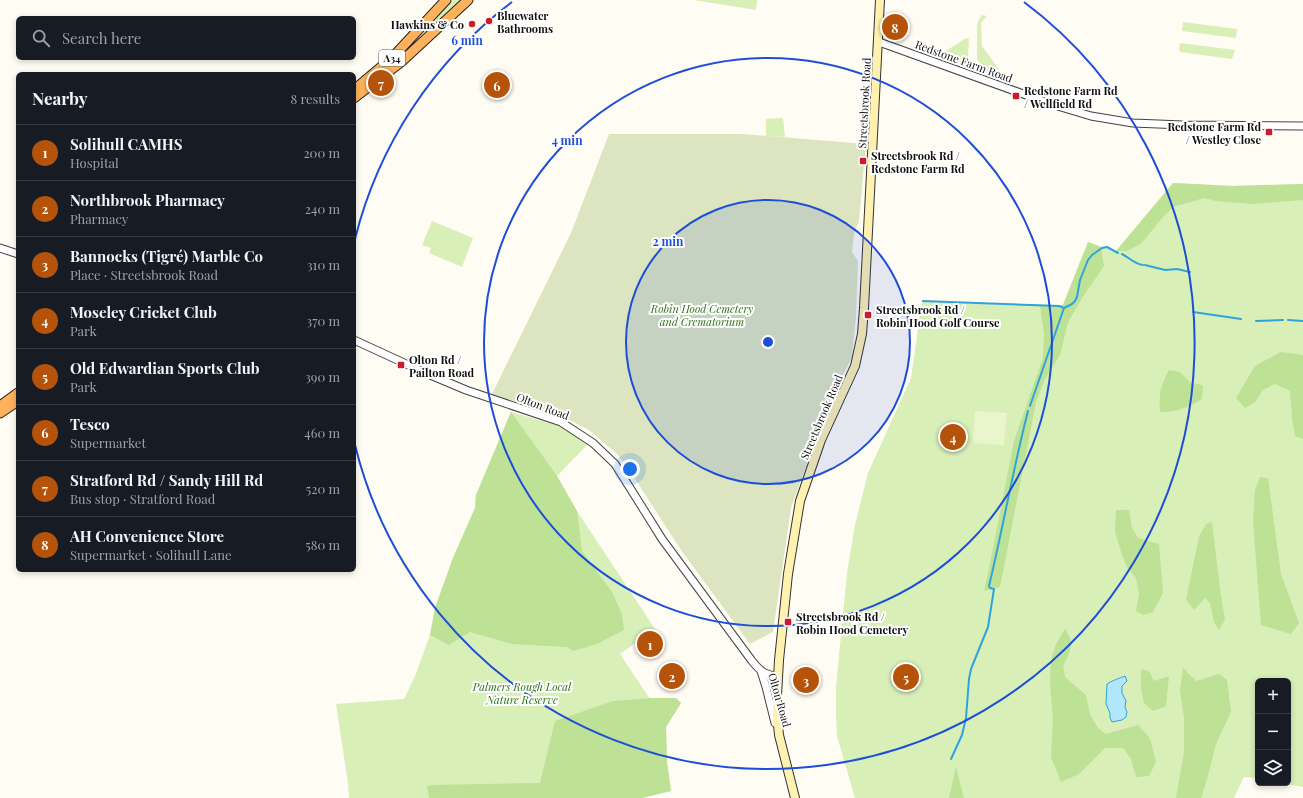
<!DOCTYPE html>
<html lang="en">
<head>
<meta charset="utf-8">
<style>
  body { margin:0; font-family:"Playfair Display",serif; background:#20242c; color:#f1f3f6 }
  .controls { position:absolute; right:12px; bottom:12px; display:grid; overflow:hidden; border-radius:6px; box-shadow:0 2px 6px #0003 }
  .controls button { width:36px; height:36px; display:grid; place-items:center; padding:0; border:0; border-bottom:1px solid #363941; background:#171b24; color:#f1f3f6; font:20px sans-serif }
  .you { position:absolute; left:630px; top:469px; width:14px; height:14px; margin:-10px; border:3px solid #fff; border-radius:50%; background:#1a73e8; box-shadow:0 0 0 6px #1a73e833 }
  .badge { display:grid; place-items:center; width:26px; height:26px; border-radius:50%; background:#b45309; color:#fff; font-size:13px; font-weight:700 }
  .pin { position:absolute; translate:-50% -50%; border:2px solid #fff; box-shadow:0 1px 4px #0006 }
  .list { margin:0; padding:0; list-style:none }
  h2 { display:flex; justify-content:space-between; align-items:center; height:52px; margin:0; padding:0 16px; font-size:17px }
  h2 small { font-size:13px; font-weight:400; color:#9ea1a6 }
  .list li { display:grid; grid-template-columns:26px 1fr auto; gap:12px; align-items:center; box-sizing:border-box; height:56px; padding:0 16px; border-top:1px solid #363941 }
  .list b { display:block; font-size:15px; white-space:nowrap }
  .list p { margin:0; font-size:13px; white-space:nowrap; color:#9ea1a6 }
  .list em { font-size:13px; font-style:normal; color:#9ea1a6 }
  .icon { flex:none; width:22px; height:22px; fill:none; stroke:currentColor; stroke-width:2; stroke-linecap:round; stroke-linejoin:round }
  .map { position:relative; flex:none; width:1303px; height:798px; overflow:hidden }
  .search { position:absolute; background:#171b24; box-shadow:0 2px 6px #0003; left:16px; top:16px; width:340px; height:44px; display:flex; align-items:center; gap:10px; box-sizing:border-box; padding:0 14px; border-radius:6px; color:#9ea1a6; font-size:15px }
  .panel { position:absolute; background:#171b24; box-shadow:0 2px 6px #0003; left:16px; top:72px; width:340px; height:500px; border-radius:6px }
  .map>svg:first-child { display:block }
  .green { fill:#d8efb8 }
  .forest { fill:#bde195 }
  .cemetery { fill:#dce5c0 }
  .pitch { fill:#e9f5cb }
  .water { fill:#b2e6fd; stroke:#31a3dc }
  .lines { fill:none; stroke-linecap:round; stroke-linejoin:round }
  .stream { stroke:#31a3dc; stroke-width:2 }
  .tertiary-casing { stroke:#434343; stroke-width:9 }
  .secondary-casing { stroke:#323232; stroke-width:10 }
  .trunk-casing { stroke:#212121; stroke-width:11 }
  .tertiary { stroke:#fff; stroke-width:7 }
  .secondary { stroke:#fff1af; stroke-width:8 }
  .trunk { stroke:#ffb25b; stroke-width:9 }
  .ring { fill:none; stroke:#1d4ed8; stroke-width:2 }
  .poi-dot { fill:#d1182d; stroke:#fff; stroke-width:1.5 }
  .labels { text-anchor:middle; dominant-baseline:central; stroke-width:4; stroke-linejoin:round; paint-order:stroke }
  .shield { fill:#fff; stroke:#585858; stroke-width:1 }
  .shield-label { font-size:10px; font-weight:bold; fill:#101010 }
  .poi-label { font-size:11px; font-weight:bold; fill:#101010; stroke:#fff; text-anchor:start }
  .street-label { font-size:11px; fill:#101010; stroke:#fff }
  .park-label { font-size:11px; font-style:italic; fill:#307118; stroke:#fff }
  .centre { fill:#1d4ed8; stroke:#fff; stroke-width:2 }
  .ring-label { font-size:12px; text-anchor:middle; font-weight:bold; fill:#1d4ed8; stroke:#fff; stroke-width:4; stroke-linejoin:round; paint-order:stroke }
</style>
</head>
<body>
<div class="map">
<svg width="1303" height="798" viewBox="0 0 1303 798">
  <rect width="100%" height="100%" fill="#fffcf4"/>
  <path class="green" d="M453,0h9l-25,24 -2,-2 2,-8z
    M694,0h63l-1,10z
    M982,15l5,1 -6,7 1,23 18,25 -2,7 -13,-5 -2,-5 -6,-9v-34l2,-6z
    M1183,22l54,7 -1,9 -54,-7z
    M966,38l3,1 -1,19 -8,5 -22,-7z
    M1180,43l55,7 -3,9 -52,-7 -1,-2z
    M783,118l2,19 -19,-1v-17z
    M1173,183l59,3 71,-2v603l-24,-4h9v-102h-30v97l-14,-1 -10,21h-379l-18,-62 -1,-19v-30l11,-114 8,-48 13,-52 43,-95 11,-77 141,4 25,-63 13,5 5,-1 10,5z
    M432,221l41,17 -11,29 -33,-14 2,-5 -9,-3z
    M511,412l49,14 16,10 11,9 -30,31 20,35 78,118 -35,25 30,45 26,-1 5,5 -15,24 1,35 4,29 -29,7h-293l-1,-15 -12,-79 68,-5 11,-23 15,-41 5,-27 18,-50 22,-50 1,-13z"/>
  <path class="forest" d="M1173,183l59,3 71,-2v16l-51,4 -36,-3 -12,-3 -31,9 -10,10 -19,23 -5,5 -12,6h-11z
    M1088,242l13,5 3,19 -20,29 -16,27 -8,33 -15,24 -9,23 -36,185 -16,4 5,-22 25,-128 29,-83 1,-23 -4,-30h23z
    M1281,352l22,3v84l-8,-3 -3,-19 -2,-26 -15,-7 -12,6 -8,12 -10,6 -9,-10 19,-32z
    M1169,370l11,2 11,11 12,2 -1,14c-14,8 -26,14 -42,13 -1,-19 0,-24 9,-42z
    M511,412l46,64 20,35 5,40 30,41 10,22 2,16 -27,14 -24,7 -6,-4 -55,-3 -42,-12 -21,13 -19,-10 5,-27 18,-50 22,-50 1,-13z
    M1260,477l8,1 13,96 18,49 -8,11 -30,-9 -8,-104 2,-31z
    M1116,510h13l3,18 6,10 21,6 4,49 -10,19 -10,3 -7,-4 3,-17 -3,-16 -9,-11 -5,-12 -7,-24z
    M1212,522l8,67 5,31 -6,10 -5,-8 -4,-19 -5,-5 -11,12 -8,-10 13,-63 7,-13z
    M1065,629l7,13 -3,12 -6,12 2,11 21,18 4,19 8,14 8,6 32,-9 12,13 6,24 -7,14 -13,1 -5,-18 -8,-11h-18l-26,26 -18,8 -10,-25 2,-38 -3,-36 1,-23 5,-16z
    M1183,668l13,13 23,-7 8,6 4,32 -15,32 -10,39 -5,15h-25l8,-46v-33l-4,-29z
    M1141,669l8,2 5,10 15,-5 -3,30 -13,5 -9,-8 -3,-14z
    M651,698h25l5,5 -15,24 1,35 4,29 -29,7h-213l-2,-12 5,-1 108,-2 15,-62 58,-20z
    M956,767l8,31h-15z"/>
  <path class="cemetery" d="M609,134h133l124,10 -7,77 -5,13 -2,18 6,9 -2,55 -4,41 -23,46 -38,105 -18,124 -23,12 -69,-94 -53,-82 -11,-14 -28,-24 -27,-14 -70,-22 79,-161z"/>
  <path class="pitch" d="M975,411l32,2 -3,32 -31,-2z"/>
  <path class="water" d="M1125,676l2,5 -5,5v7l4,8 -1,6 2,5 -1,5 -4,3 -10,2 -2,-4v-5l-4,-9 1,-20c4,-3 13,-6 18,-8z"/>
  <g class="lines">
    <path class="stream" d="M1122,254c8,4 12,10 21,11
      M1145,265l20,5 12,-1 13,3
      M923,301l136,5 5,2
      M1193,312l48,7
      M1288,320l15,1
      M1256,321l27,-1
      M1030,406l34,-98 8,-4 3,-3 2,-4 3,-17 8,-20 4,-5 10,-7 5,-1 11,6
      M951,759l11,-24 4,-17 3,-39 2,-10 17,-42 6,-38 -4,-1 -1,-2c14,-58 24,-117 39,-175"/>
    <g class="tertiary-casing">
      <path id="tertiary" d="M879,42l172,62 40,12 42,7 50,2 120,1
        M0,248l18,6
        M354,340l74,34 38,16 95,32 32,21 22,21 47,75 90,122c9,11 12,13 26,16
        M761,671l5,16 9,36"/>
    </g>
    <g class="secondary-casing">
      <path id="secondary" d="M795,798l-16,-63 -2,-20v-19l2,-36 9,-86 12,-73 21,-61 34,-74 7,-32 2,-26 16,-308"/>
    </g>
    <g class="trunk-casing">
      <path id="trunk" d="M354,90l38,-32 54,-58
        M354,98l47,-36 67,-62
        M0,406l18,-13
        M0,413l18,-12"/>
    </g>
    <use href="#tertiary" class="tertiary"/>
    <use href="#secondary" class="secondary"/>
    <use href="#trunk" class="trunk"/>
  </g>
  <circle cx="768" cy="342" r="142" fill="#1d4ed8" fill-opacity=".12"/>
  <g class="ring">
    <circle cx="768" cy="342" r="142"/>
    <circle cx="768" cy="342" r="284"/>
    <path d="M355 239A426 426 0 0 1 512 2M1024 2A426 426 0 1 1 355 445"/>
  </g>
  <g class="poi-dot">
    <circle cx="489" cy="21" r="4"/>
    <circle cx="472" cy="24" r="4"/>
    <rect x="1012" y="92" width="8" height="8" rx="2"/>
    <rect x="1265" y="128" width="8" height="8" rx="2"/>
    <rect x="859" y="157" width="8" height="8" rx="2"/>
    <rect x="864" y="311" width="8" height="8" rx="2"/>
    <rect x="397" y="361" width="8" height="8" rx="2"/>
    <rect x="784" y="618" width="8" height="8" rx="2"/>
  </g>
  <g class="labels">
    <rect class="shield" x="379" y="50" width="26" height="16" rx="3"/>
    <g class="shield-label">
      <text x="392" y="58">A34</text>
    </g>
    <g class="poi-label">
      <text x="497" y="15">Bluewater<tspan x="497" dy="13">Bathrooms</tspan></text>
      <text x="464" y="24" text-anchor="end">Hawkins &amp; Co</text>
      <text x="1024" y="90">Redstone Farm Rd<tspan x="1024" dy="13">/ Wellfield Rd</tspan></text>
      <text x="1261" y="126" text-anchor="end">Redstone Farm Rd<tspan x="1261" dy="13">/ Westley Close</tspan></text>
      <text x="871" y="155">Streetsbrook Rd /<tspan x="871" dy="13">Redstone Farm Rd</tspan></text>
      <text x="876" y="309">Streetsbrook Rd /<tspan x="876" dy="13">Robin Hood Golf Course</tspan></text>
      <text x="409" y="359">Olton Rd /<tspan x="409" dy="13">Pailton Road</tspan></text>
      <text x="796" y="616">Streetsbrook Rd /<tspan x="796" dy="13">Robin Hood Cemetery</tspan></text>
    </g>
    <g class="street-label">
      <text transform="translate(964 61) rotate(20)">Redstone Farm Road</text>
      <text transform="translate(864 103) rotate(-87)">Streetsbrook Road</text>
      <text transform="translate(543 406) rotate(21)">Olton Road</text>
      <text transform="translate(821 417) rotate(-67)">Streetsbrook Road</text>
      <text transform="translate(780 700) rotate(74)">Olton Road</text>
    </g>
    <g class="park-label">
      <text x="702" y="308">Robin Hood Cemetery<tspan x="702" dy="13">and Crematorium</tspan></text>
      <text x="522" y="686">Palmers Rough Local<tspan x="522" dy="13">Nature Reserve</tspan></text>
    </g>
  </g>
  <circle cx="768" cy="342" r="6" class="centre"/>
  <g class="ring-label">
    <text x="467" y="45">6 min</text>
    <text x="567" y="145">4 min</text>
    <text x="668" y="246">2 min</text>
  </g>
</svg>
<div class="controls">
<button>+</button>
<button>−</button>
<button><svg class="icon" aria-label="layers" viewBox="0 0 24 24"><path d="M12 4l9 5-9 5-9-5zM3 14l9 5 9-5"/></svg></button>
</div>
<div class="you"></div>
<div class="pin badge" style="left:650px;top:644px">1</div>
<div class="pin badge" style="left:672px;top:676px">2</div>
<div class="pin badge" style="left:806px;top:680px">3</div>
<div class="pin badge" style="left:953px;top:437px">4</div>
<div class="pin badge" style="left:906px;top:677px">5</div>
<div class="pin badge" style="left:497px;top:85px">6</div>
<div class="pin badge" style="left:381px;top:83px">7</div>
<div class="pin badge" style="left:895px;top:27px">8</div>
<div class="search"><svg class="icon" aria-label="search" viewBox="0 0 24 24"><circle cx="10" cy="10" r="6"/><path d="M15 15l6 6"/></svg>Search here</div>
<section class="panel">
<h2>Nearby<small>8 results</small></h2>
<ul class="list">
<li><span class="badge">1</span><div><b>Solihull CAMHS</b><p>Hospital</p></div><em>200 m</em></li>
<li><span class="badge">2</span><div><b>Northbrook Pharmacy</b><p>Pharmacy</p></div><em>240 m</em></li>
<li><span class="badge">3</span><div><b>Bannocks (Tigré) Marble Co</b><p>Place · Streetsbrook Road</p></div><em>310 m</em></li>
<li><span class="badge">4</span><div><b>Moseley Cricket Club</b><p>Park</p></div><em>370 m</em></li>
<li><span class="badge">5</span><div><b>Old Edwardian Sports Club</b><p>Park</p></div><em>390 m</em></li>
<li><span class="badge">6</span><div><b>Tesco</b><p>Supermarket</p></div><em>460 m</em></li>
<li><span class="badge">7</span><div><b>Stratford Rd / Sandy Hill Rd</b><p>Bus stop · Stratford Road</p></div><em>520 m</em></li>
<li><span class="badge">8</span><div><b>AH Convenience Store</b><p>Supermarket · Solihull Lane</p></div><em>580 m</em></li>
</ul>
</section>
</div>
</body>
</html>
